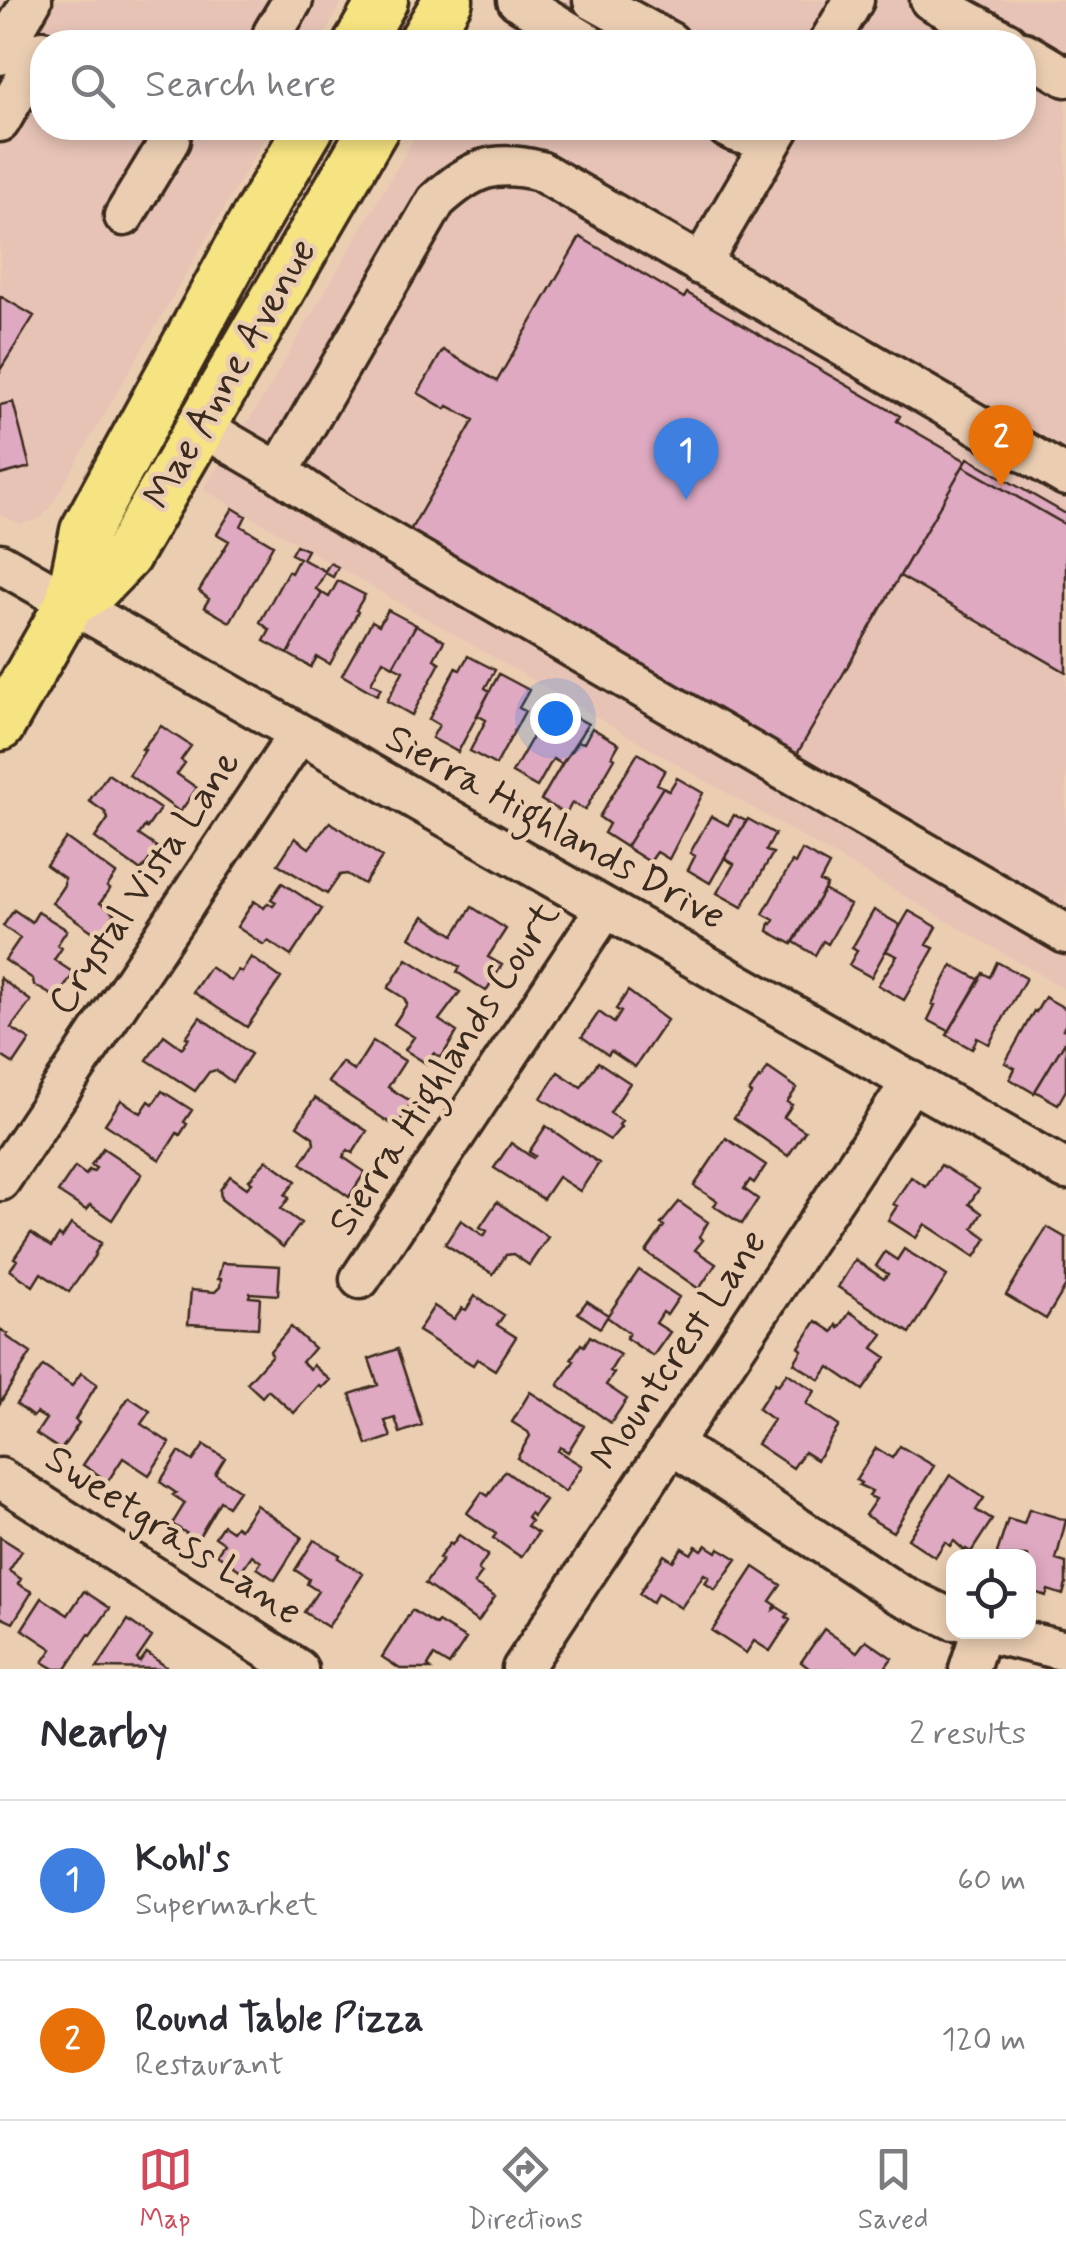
<!DOCTYPE html>
<html lang="en">
<head>
<meta charset="utf-8">
<style>
  body { margin:0; font-family:Mynerve,sans-serif; background:#f2f2f3; color:#2b2b33 }
  .controls { position:absolute; right:30px; bottom:30px; display:grid; overflow:hidden; border-radius:20px; box-shadow:0 5px 15px #0003 }
  .controls button { width:90px; height:90px; display:grid; place-items:center; padding:0; border:0; border-bottom:2px solid #e1e1e2; background:#fff; color:#2b2b33; font:50px sans-serif }
  .you { position:absolute; left:555px; top:718px; width:35px; height:35px; margin:-25px; border:8px solid #fff; border-radius:50%; background:#1a73e8; box-shadow:0 0 0 15px #1a73e833 }
  .badge { display:grid; place-items:center; width:65px; height:65px; border-radius:50%; background:#d1495b; color:#fff; font-size:32px; font-weight:700 }
  .pin { position:absolute; translate:-50% -82px; filter:drop-shadow(0 2px 5px #0008) }
  .pin::after { content:''; position:absolute; top:52px; width:35px; height:30px; background:inherit; clip-path:polygon(0 0,100% 0,50% 100%) }
  .list { margin:0; padding:0; list-style:none }
  h2 { display:flex; justify-content:space-between; align-items:center; height:130px; margin:0; padding:0 40px; font-size:42px }
  h2 small { font-size:32px; font-weight:400; color:#7c7c81 }
  .list li { display:grid; grid-template-columns:65px 1fr auto; gap:30px; align-items:center; box-sizing:border-box; height:160px; padding:0 40px; border-top:2px solid #e1e1e2 }
  .list b { display:block; font-size:38px; white-space:nowrap }
  .list p { margin:0; font-size:32px; white-space:nowrap; color:#7c7c81 }
  .list em { font-size:32px; font-style:normal; color:#7c7c81 }
  .icon { flex:none; width:55px; height:55px; fill:none; stroke:currentColor; stroke-width:2; stroke-linecap:round; stroke-linejoin:round }
  .map { position:relative; flex:none; width:1066px; height:1669px; overflow:hidden }
  .search { position:absolute; background:#fff; box-shadow:0 5px 15px #0003; left:30px; right:30px; top:30px; height:110px; display:flex; align-items:center; gap:25px; box-sizing:border-box; padding:0 35px; border-radius:40px; color:#7c7c81; font-size:38px }
  .sheet { height:450px; background:#fff }
  nav { display:flex; justify-content:space-around; align-items:center; box-sizing:border-box; height:140px; border-top:2px solid #e1e1e2; background:#fff; font-size:28px; color:#7c7c81 }
  nav a { display:grid; justify-items:center; gap:5px }
  nav .on { color:#d1495b }
  .map>svg:first-child { display:block }
  .built { fill:#e7c3b6 }
  .building { fill:#dea9c1; stroke:#3b2a1e; stroke-width:2.5 }
  .lines { fill:none; stroke-linecap:round; stroke-linejoin:round }
  .minor-casing { stroke:#3b2a1e; stroke-width:45 }
  .major-casing { stroke:#3b2a1e; stroke-width:55 }
  .minor { stroke:#ebceb2; stroke-width:38 }
  .major { stroke:#f6e381; stroke-width:48 }
  .labels { text-anchor:middle; dominant-baseline:central; stroke-width:9; stroke-linejoin:round; paint-order:stroke }
  .street-label { font-size:40px; fill:#3b2a1e; stroke:#ebceb2 }
</style>
</head>
<body>
<div class="map">
<svg width="1066" height="1669" viewBox="0 0 1066 1669">
  <rect width="100%" height="100%" fill="#ebceb2"/>
  <filter id="ink" filterUnits="userSpaceOnUse"><feTurbulence type="fractalNoise" baseFrequency=".01" numOctaves="2"/><feDisplacementMap in="SourceGraphic" scale="20" xChannelSelector="R" yChannelSelector="G"/><feConvolveMatrix kernelMatrix="1 2 1 2 8 2 1 2 1" color-interpolation-filters="sRGB"/></filter>
  <g filter="url(#ink)">
    <path class="built" d="M0,0h343l-22,42h-279v86h229l-221,380 -10,11 -20,5 -20,-9z
      M521,0h545v990l-863,-501 60,-91 157,-270h604v-86h-527z"/>
    <path class="building" d="M100,128h31l-8,13z
      M580,237l104,61 3,-5 213,123 -3,5 69,40 -169,293 -311,-180 -1,4 -77,-44 66,-114 -26,-14 -2,3 -28,-16 25,-43 54,31z
      M0,296l34,20 -34,54v4z
      M13,402l17,65 -30,8v-70z
      M968,458l98,56v11l-103,-59z
      M963,466l103,59v147l-166,-96z
      M233,508l13,8 -5,10 32,19 -43,77 -26,-15 5,-8 -10,-8 30,-50 -12,-7z
      M296,545l11,5 -5,9 23,12 5,-8 8,4 -5,10 -8,-4 -9,16 6,4 -34,61 -24,-13 6,-11 -10,-8 28,-51 3,2 8,-15 -8,-4z
      M338,581l27,14 -9,15 2,2 -28,52 -13,-7 -6,10 -23,-13 34,-61 7,4z
      M388,610l28,15 -23,41 -10,-6 -12,23 10,5 -4,7 -35,-20 30,-54 7,4z
      M416,625l28,16 -10,18 6,4 -28,52 -25,-14 16,-30 -10,-5z
      M468,656l27,14 -10,18 5,3 -32,61 -26,-14 7,-13 -10,-6 27,-51 4,2z
      M499,674l30,16 -10,18 6,3 -29,54 -26,-14 16,-31 -9,-5z
      M559,708l29,16 -26,40 -9,-5 -16,28 -25,-14 31,-54 7,4z
      M161,726l30,20 -10,14 4,3 -8,11 20,14 -17,24 -51,-37 16,-25 -3,-1z
      M592,728l27,16 -7,12 3,2 -30,52 -13,-7 -6,11 -25,-14 21,-36 16,-23 6,2z
      M638,753l27,17 -8,14 6,3 -37,60 -22,-14 5,-9 -10,-7z
      M108,774l52,35 -13,19 -2,-2 -6,9 19,13 -17,23 -46,-33 13,-19 -3,-7 -16,-11z
      M677,778l26,15 -34,66 -12,-7 -7,10 -24,-15 37,-60 6,4z
      M734,815l12,6 -36,62 -22,-13 7,-14 -5,-3 21,-37 17,9z
      M748,819l27,15 -9,17 7,2 -31,54 -25,-14 17,-29 -10,-6z
      M330,822l52,35 -18,27 -17,-10 -7,1 -13,19 -49,-30 17,-26 14,10z
      M66,838l50,36 -9,13 3,2 -10,14 15,10 -16,23 -47,-33 12,-18v-7l-18,-13z
      M802,850l27,15 -9,17 7,3 -35,59 -24,-13 2,-8 2,1 2,-4 -11,-6 29,-52 3,2z
      M282,883l40,26 -31,47 -23,-15 -4,4 -27,-18 17,-26 10,7 4,-5 5,3 3,-4 -5,-3z
      M824,890l26,15 -22,39 -5,-3 -8,14 -21,-13z
      M472,907l34,22 -18,28 14,8 -16,26 -29,-19 3,-5 -50,-30 14,-21 30,19z
      M14,910l18,12 6,-10 29,18 -10,15 5,3 -8,12 20,13 -17,25 -23,-13 -1,-6 -28,-19 15,-22 -17,-12z
      M874,910l26,15 -29,52 -22,-12 8,-14 -5,-3z
      M909,911l28,16 -10,18 7,3 -30,52 -26,-15 19,-29 -11,-5z
      M251,957l30,21 -34,49 -54,-35 17,-25 21,14 7,-11 4,2z
      M407,959l53,33 -21,28 18,12 -16,26 -7,-5 -7,11 -22,-14 9,-13 -20,-13 13,-20 -3,-6 -16,-10z
      M997,962l29,16 -37,66 -12,-6 -5,11 -25,-14 36,-62 7,4z
      M952,965l28,15 -31,51 -21,-11 7,-15 -3,-1z
      M0,978l31,23 -20,27 19,12 -16,24 -14,-9z
      M628,991l39,29 -32,47 -24,-16 -3,4 -26,-18 17,-25 15,11 7,-11 -5,-3z
      M1045,997l21,12v15l-3,5 3,1v10l-32,53 -24,-14 5,-11 -10,-5 29,-52 2,1z
      M200,1017l51,37 -19,28 -16,-12 -7,2 -14,19 -48,-31 17,-25 18,13 7,-10 -3,-1z
      M1066,1040v50l-8,14 -23,-13z
      M373,1041l32,20 -17,26 24,15 -16,25 -68,-45 14,-20 12,9z
      M598,1062l32,21 -20,30 12,8 -3,4 2,2 -11,13 -69,-42 17,-26 23,15z
      M768,1068l29,20 -10,14 5,3 -8,12 21,14 -17,25 -54,-38 17,-24 -2,-2 10,-14 1,1z
      M162,1091l30,19 -8,12 3,2 -7,11 -3,-2 -17,27 -55,-36 16,-24 20,13 8,-12 4,3z
      M315,1098l52,33 -14,22 -5,-3 -5,7 22,15 -16,25 -48,-34 13,-19 -1,-7 -16,-11z
      M546,1126l53,37 -19,28 -22,-14 -15,22 -49,-31 17,-25 22,15 2,-2 -6,-4z
      M726,1138l40,27 -12,18 -4,-3 -6,9 14,10 -16,25 -28,-18 3,-5 -23,-15z
      M103,1148l39,26 -30,46 -22,-15 -4,5 -28,-18 17,-25 11,8 3,-5 4,2 3,-4 -5,-3z
      M267,1160l29,21 -11,14 4,3 -8,11 20,14 -18,24 -62,-48 -1,-9 10,-14 17,12 5,-6 -3,-2z
      M941,1165l38,24 -10,15 13,9 -9,15 14,10 -12,19 -50,-33 -9,14 -28,-18 9,-14 -4,-2 18,-27 15,10z
      M497,1202l51,35 -19,28 -16,-11 -7,1 -13,19 -48,-30 16,-24 23,16 3,-5 -7,-4z
      M679,1202l29,20 -9,15 4,3 -8,10 21,14 -17,25 -53,-37 18,-26 -3,-2z
      M71,1224l30,19 -6,10 1,1 -27,38 -28,-19 -8,13 -23,-16 7,-10 -3,-2 17,-25 20,14 8,-12 3,3z
      M1047,1227l19,11v48l-20,33 -40,-24z
      M904,1249l43,27 -37,57 -72,-46 17,-27 29,19 4,-5 -12,-8 9,-14 12,8z
      M222,1263l58,3 -2,29 -28,-2 -1,4 11,1 -2,30 -70,-4 3,-34 24,2 5,-5 1,-8h-3z
      M639,1270l40,27 -12,18 -4,-3 -7,11 14,9 -17,24 -27,-18 3,-5 -22,-16 -7,11 -22,-15 9,-12 21,14z
      M475,1296l29,19 -7,10 19,12 -21,33 -18,-11 -4,6 -55,-34 16,-25 20,13 8,-11 4,2z
      M850,1312l33,22 -10,14 13,9 -23,33 -34,-23 -9,13 -26,-17 8,-13 -3,-3 17,-26 17,11 4,-7 2,3z
      M291,1327l23,21 -12,14 8,7 3,-4 17,15 -8,8 -3,-3 -25,28 -26,-23 -6,7 -15,-14 25,-28 -2,-4z
      M0,1329l8,5 -2,2 25,17 -31,50z
      M590,1336l30,19 -10,16 4,2 -8,12 21,14 -16,24 -53,-38 16,-24 -3,-2 10,-15 3,2z
      M397,1349l25,76 -22,8 -5,-15 -10,3 6,16 -24,8 -17,-51 28,-9 -9,-26z
      M43,1366l29,20 9,-13 16,11 -22,36 4,3 -18,27 -25,-16 10,-15 -10,-6 -3,4 -17,-13z
      M787,1373l28,18 -9,13 33,22 -22,34 -13,-8 -11,16 -36,-24 16,-24 -15,-11 17,-26 3,2z
      M530,1392l54,34 -16,26 -8,-5 -2,4 24,15 -17,26 -48,-34 13,-22 -2,-4 -16,-10z
      M129,1397l21,14 -9,13 29,19 -21,32 -26,-17 -15,23 -25,-16z
      M204,1445l21,13 -10,16 24,16 -11,16 -8,-5 -23,39 -25,-16 13,-21 -12,-8 3,-2 -16,-11 19,-30 14,9z
      M900,1446l34,20 -41,66 -28,-17 11,-16 -7,-3 3,-5 -13,-6 2,-2 -5,-3 20,-32 16,10z
      M505,1471l40,29 -12,16 -3,-3 -3,4 4,4 -4,5 11,7 -17,24 -28,-19 3,-4 -29,-21 15,-21 6,4z
      M950,1475l34,23 -8,12 16,10 -21,32 -5,-3 -1,2 -11,-10 -4,5 -5,-4 -10,15 -27,-18z
      M256,1505l46,32 -27,43 -18,-12 4,-6 -9,-7 -11,16 -24,-17 7,-11 -9,-6 8,-12 9,6 4,-5 4,3z
      M1029,1509l37,11 -10,40 10,3v21l-3,11 -15,-5 -2,6 -18,-6v-34h-32l12,-37 16,5z
      M459,1535l29,20 -10,15 4,3 -8,11 21,13 -17,25 -53,-38 17,-24 -3,-2 11,-15 2,2z
      M0,1537l22,14 -13,20 12,8 -3,5 14,8 -19,31 -13,-6z
      M314,1540l26,15 -2,3 25,16 -35,53 -24,-15 14,-21 -11,-7 2,-5 -14,-9z
      M706,1545l11,7 2,-4 18,11 -22,31 -10,-7 4,-6 -5,-3 -23,34 -23,-15 -6,10 -13,-9 25,-39 9,6 9,-13 9,6 5,-8 6,4z
      M754,1567l27,18 -11,16 6,4 -2,4 3,-2 11,7 -2,3 4,3 -20,31 -16,-10 -8,12 -34,-22z
      M84,1591l26,17 -19,27 -2,-1 -23,35h-11l-12,-7 9,-13 -30,-20 20,-31 26,17z
      M412,1610l24,15 2,-3 28,17 -17,26 -15,-9 -6,10 3,3h-31l-18,-12z
      M128,1620l24,17 -15,22 3,3 7,-9 22,16 -72,-1z
      M824,1629l33,23 9,-12 26,18 -8,11h-74l-9,-7z"/>
    <g class="lines">
      <g class="minor-casing">
        <path id="minor" d="M517,0l69,42
          M593,0l77,42
          M930,0l77,42
          M273,33l20,-33
          M829,42l25,-42
          M1024,52l42,25
          M0,55l32,-55
          M0,122l42,-72
          M727,128c18,10 32,9 51,3l-1,-3
          M124,216l46,-76 2,-12
          M700,265l80,-137
          M202,427l77,45
          M1066,476l-526,-305c-47,-12 -69,-2 -104,30l-157,271 61,41 726,421
          M0,563l1066,607
          M0,1181l298,-446
          M360,1279l245,-370
          M671,1444l226,149 57,27
          M0,1478l298,191
          M985,1632l81,19
          M522,1669l390,-588
          M969,1669l12,-37"/>
      </g>
      <g class="major-casing">
        <path id="major" d="M359,42l24,-42
          M423,42l25,-42
          M70,603l27,-17 29,-30 248,-428
          M0,726l70,-123 15,-72 163,-299 61,-104"/>
      </g>
      <use href="#minor" class="minor"/>
      <use href="#major" class="major"/>
    </g>
  </g>
  <g class="labels">
    <g class="street-label">
      <text transform="translate(231 374) rotate(-60)">Mae Anne Avenue</text>
      <text transform="translate(555 828) rotate(29)">Sierra Highlands Drive</text>
      <text transform="translate(145 883) rotate(-56)">Crystal Vista Lane</text>
      <text transform="translate(445 1069) rotate(-57)">Sierra Highlands Court</text>
      <text transform="translate(680 1350) rotate(-56)">Mountcrest Lane</text>
      <text transform="translate(173 1536) rotate(33)">Sweetgrass Lane</text>
    </g>
  </g>
</svg>
<div class="controls">
<button><svg class="icon" aria-label="locate" viewBox="0 0 24 24"><circle cx="12" cy="12" r="6"/><path d="M12 2v4M12 18v4M2 12h4M18 12h4"/></svg></button>
</div>
<div class="you"></div>
<div class="pin badge" style="left:686px;top:500px;background:#3f7fe0">1</div>
<div class="pin badge" style="left:1001px;top:487px;background:#e8710a">2</div>
<div class="search"><svg class="icon" aria-label="search" viewBox="0 0 24 24"><circle cx="10" cy="10" r="6"/><path d="M15 15l6 6"/></svg>Search here</div>
</div>
<section class="sheet">
<h2>Nearby<small>2 results</small></h2>
<ul class="list">
<li><span class="badge" style="background:#3f7fe0">1</span><div><b>Kohl's</b><p>Supermarket</p></div><em>60 m</em></li>
<li><span class="badge" style="background:#e8710a">2</span><div><b>Round Table Pizza</b><p>Restaurant</p></div><em>120 m</em></li>
</ul>
</section>
<nav>
<a class="on"><svg class="icon" aria-label="map" viewBox="0 0 24 24"><path d="M3 6l6-2 6 2 6-2v14l-6 2-6-2-6 2zM9 4v14M15 6v14"/></svg>Map</a>
<a><svg class="icon" aria-label="directions" viewBox="0 0 24 24"><path d="M12 3l9 9-9 9-9-9zM9 14v-3h6M13 9l2 2-2 2"/></svg>Directions</a>
<a><svg class="icon" aria-label="saved" viewBox="0 0 24 24"><path d="M7 4h10v16l-5-4-5 4z"/></svg>Saved</a>
</nav>
</body>
</html>
